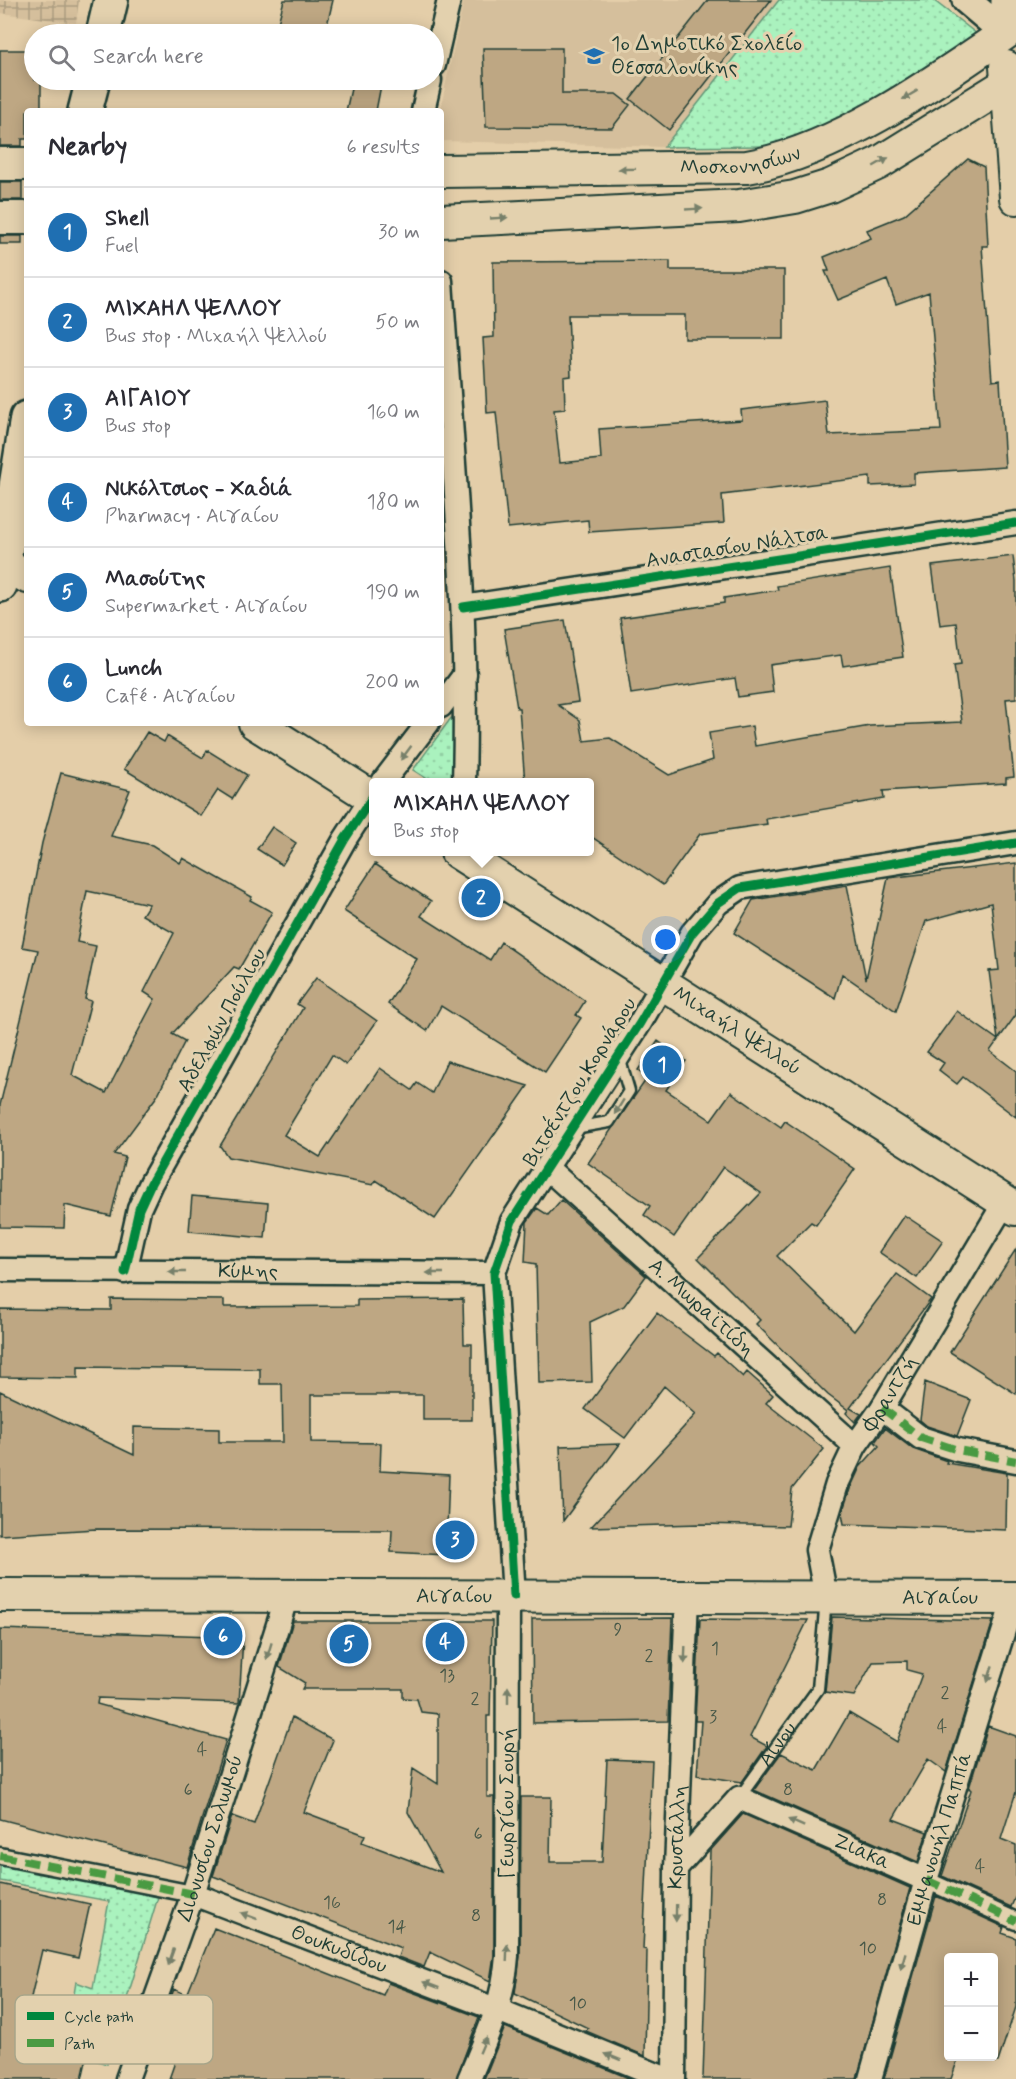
<!DOCTYPE html>
<html lang="en">
<head>
<meta charset="utf-8">
<style>
  body { margin:0; font-family:Mynerve,sans-serif; background:#f2f2f3; color:#2b2b33 }
  .controls { position:absolute; right:18px; bottom:18px; display:grid; overflow:hidden; border-radius:6px; box-shadow:0 3px 15px #0003 }
  .controls button { width:54px; height:54px; display:grid; place-items:center; padding:0; border:0; border-bottom:2px solid #e1e1e2; background:#fff; color:#2b2b33; font:30px sans-serif }
  .you { position:absolute; left:666px; top:940px; width:21px; height:21px; margin:-15px; border:4px solid #fff; border-radius:50%; background:#1a73e8; box-shadow:0 0 0 9px #1a73e833 }
  .badge { display:grid; place-items:center; width:39px; height:39px; border-radius:50%; background:#1f6fb2; color:#fff; font-size:20px; font-weight:700 }
  .pin { position:absolute; translate:-50% -50%; border:3px solid #fff; box-shadow:0 2px 6px #0006 }
  .popup { position:absolute; left:369px; top:778px; width:225px; height:78px; box-sizing:border-box; display:grid; place-content:center; border-radius:6px; background:#fff; filter:drop-shadow(0 2px 4px #0005); font-size:20px; white-space:nowrap; color:#7c7c81 }
  .popup b { font-size:22px; color:#2b2b33 }
  .popup::after { content:''; position:absolute; left:50%; top:100%; margin-left:-12px; border:12px solid transparent; border-top-color:#fff }
  .list { margin:0; padding:0; list-style:none }
  h2 { display:flex; justify-content:space-between; align-items:center; height:78px; margin:0; padding:0 24px; font-size:26px }
  h2 small { font-size:20px; font-weight:400; color:#7c7c81 }
  .list li { display:grid; grid-template-columns:39px 1fr auto; gap:18px; align-items:center; box-sizing:border-box; height:90px; padding:0 24px; border-top:2px solid #e1e1e2 }
  .list b { display:block; font-size:22px; white-space:nowrap }
  .list p { margin:0; font-size:20px; white-space:nowrap; color:#7c7c81 }
  .list em { font-size:20px; font-style:normal; color:#7c7c81 }
  .icon { flex:none; width:33px; height:33px; fill:none; stroke:currentColor; stroke-width:2; stroke-linecap:round; stroke-linejoin:round }
  .map { position:relative; flex:none; width:1016px; height:2079px; overflow:hidden }
  .search { position:absolute; background:#fff; box-shadow:0 3px 15px #0003; left:24px; top:24px; width:420px; height:66px; display:flex; align-items:center; gap:15px; box-sizing:border-box; padding:0 21px; border-radius:33px; color:#7c7c81; font-size:22px }
  .panel { position:absolute; background:#fff; box-shadow:0 3px 15px #0003; left:24px; top:108px; width:420px; height:618px; border-radius:6px }
  .map>svg:first-child { display:block }
  .built { fill:#d5bf9c }
  .industrial { fill:url(#industrial-grid) }
  .green { fill:url(#green-dots); stroke:#649879; stroke-width:1.5 }
  .building { fill:#bea783; stroke:#1f3d34; stroke-width:1.5; fill-rule:evenodd }
  .lines { fill:none; stroke-linecap:round; stroke-linejoin:round }
  .service-casing { stroke:#1f3d34; stroke-width:15 }
  .pedestrian-casing { stroke:#1f3d34; stroke-width:21 }
  .minor-casing { stroke:#1f3d34; stroke-width:27 }
  .tertiary-casing { stroke:#1f3d34; stroke-width:32 }
  .secondary-casing { stroke:#1f3d34; stroke-width:36 }
  .primary-casing { stroke:#1f3d34; stroke-width:38 }
  .service { stroke:#e3d1ae; stroke-width:10 }
  .pedestrian { stroke:#e3d1ae; stroke-width:16 }
  .minor { stroke:#e3d1ae; stroke-width:22 }
  .tertiary { stroke:#e3d1ae; stroke-width:27 }
  .secondary { stroke:#e3d1ae; stroke-width:32 }
  .primary { stroke:#e3d1ae; stroke-width:33 }
  .quiet { stroke:#4a9a42; stroke-width:8; stroke-dasharray:15 8; stroke-linecap:butt }
  .cycleway-casing { stroke:#e3d1ae; stroke-width:13 }
  .cycleway { stroke:#00873e; stroke-width:9 }
  .oneway { fill:#77806b }
  .labels { text-anchor:middle; dominant-baseline:central; stroke-width:6; stroke-linejoin:round; paint-order:stroke }
  .number-label { font-size:18px; fill:#475848 }
  .poi-label { font-size:21px; fill:#1f3d34; stroke:#e3d1ae; text-anchor:start }
  .street-label { font-size:21px; fill:#1f3d34; stroke:#e3d1ae }
  .key { fill:#e3d1ae; stroke:#a8a589; stroke-width:1.5 }
  .key-label { font-size:16px; fill:#1f3d34 }
</style>
</head>
<body>
<div class="map">
<svg width="1016" height="2079" viewBox="0 0 1016 2079">
  <defs>
    <pattern id="industrial-grid" width="8" height="8" patternUnits="userSpaceOnUse" patternTransform="scale(1.5)"><rect width="8" height="8" fill="#d5bf9c"/><path d="M0 4h8M4 0v8" fill="none" stroke="#ac9c80"/></pattern>
    <pattern id="green-dots" width="8" height="8" patternUnits="userSpaceOnUse" patternTransform="scale(1.5)"><rect width="8" height="8" fill="#aaf2be"/><path d="M2 2h.1M6 6h.1" fill="none" stroke="#92d0a4" stroke-width="1.8" stroke-linecap="round"/></pattern>
  </defs>
  <rect width="100%" height="100%" fill="#e4cea9"/>
  <filter id="ink" filterUnits="userSpaceOnUse"><feTurbulence type="fractalNoise" baseFrequency=".0167" numOctaves="2"/><feDisplacementMap in="SourceGraphic" scale="12" xChannelSelector="R" yChannelSelector="G"/><feConvolveMatrix kernelMatrix="1 2 1 2 8 2 1 2 1" color-interpolation-filters="sRGB"/></filter>
  <g filter="url(#ink)">
    <path class="built" d="M464,0h315l-115,147 -223,-6 -1,-30z"/>
    <path class="industrial" d="M0,0h79l-3,23 -76,-10z"/>
    <path class="green" d="M779,0h154l49,38 -158,95 -40,13 -120,1z
      M451,718l4,1 1,63h-24l-19,-12z
      M0,1857l158,40 -51,167 -42,-14 11,-68 17,6 16,-87 -109,-20z"/>
    <path class="building" d="M284,0h49l-8,34 -47,-11z
      M708,0h63l-102,130 -39,-31z
      M483,48h79v46h54l14,11 -18,23 -126,-1z
      M0,50h34v30h7v31h-14v28h-5v7h-22z
      M353,80h29l-6,31h-30z
      M968,159l16,8 4,79h-6l4,55 6,80 8,-1 5,87 -91,6v11l-44,2v-9l-148,18 2,28 -135,9 -1,-12 -80,8 -12,-116 -9,1 -4,-75 11,-1 -1,-75 177,-1v9h114v69h-99v-24h-117l3,61 -7,1 1,32 -11,1 6,53 41,-4 -2,-30 143,-9 -1,-10 84,-10 4,35 112,-5 -12,-138 -33,12 -9,-24 -49,20 -13,-29h4l-5,-14 47,-19 -4,-8 37,-15z
      M0,182h22v18h-22z
      M0,236h22v8h-22z
      M1013,556l3,25v117l-10,1 8,78 -8,1v5l-123,8 1,8 -118,20 1,5 -67,10 -37,51 -74,-50v-52h-64l-6,-75h-2l-13,-79 61,-9 13,82 -20,3 22,15 4,21 26,-3 59,37 44,-15 -4,-27 43,-7 3,20 115,-20 92,-4 -8,-57 7,-1 -5,-41 -16,2 -8,-59z
      M890,568l13,89 -60,9 -2,-11 -71,10 3,27 -35,5 -3,-19 -104,16 -11,-76 104,-15v-5l54,-8 -1,-4z
      M147,732l17,10 3,-6 36,22 4,-8 40,25 -15,24 -14,-9 -17,26 -77,-47z
      M61,773l69,17 -19,46 41,9 28,18 3,-5 69,39 -2,3 22,12 -33,57 -5,-2 -62,67 13,7 -28,55 -43,58 11,3 -14,59 -46,-11 -1,23 -64,-1v-122l38,-155 -16,-3 20,-104zM87,891l62,13 -7,11 32,18 -30,59 11,7 -49,94 -34,-18 19,-74 -6,-2 11,-53 -19,-4z
      M272,827l24,16 -14,22 -25,-16z
      M1016,863v152l-18,25 -9,-69 10,-1 -8,-67 -65,18 -30,90 -54,-37 -7,24 -101,-65 19,-33 94,-15 19,94 22,-101z
      M375,864l56,37 -10,15 69,44 11,-18 84,59 -9,14 5,3 -36,54 -104,-66 -14,25 -39,-27 29,-45 -73,-48z
      M316,978l61,43 -31,44 -14,-10 -48,80 36,22 60,-89 32,22 5,-7 15,10 15,-32 81,25 -93,133 -59,-39 -3,5 -145,-28 -8,-11 83,-138 -6,-4z
      M957,1011l41,29 -8,11 26,20v46l-53,-40 -6,7 -18,-14 5,-7 -17,-11z
      M658,1041l28,20 -20,29 45,30 20,-28 50,35 4,-6 70,48 -39,56 -5,-3 -34,34 77,75 43,-57 34,25 -81,109 11,6 -6,8 -9,-9 2,-3 -20,-15 -72,-71 4,-4 -62,-62 63,-65 -38,-26 -49,70 -30,-22 6,-9 -62,-43 60,-86 -10,-7z
      M192,1196l76,7 -3,35 -76,-7z
      M561,1200l85,76 -22,30 -34,16 2,60 -53,1 -3,-119 -11,-2 2,-40 10,-14 11,7z
      M904,1215l39,26 -26,37 -38,-26z
      M1016,1249v145l-66,-42z
      M111,1299l113,1v7l133,-1v-6l106,-1 1,45h8v76h-49v-25h-112v47l70,1 -1,28 69,4 -3,80 -55,-3 1,-22 -296,-1 -96,6v-144l134,64v-28l85,2v13h64l-1,-58h-22v-15l-182,-2v11l-78,-1v-68l111,1z
      M657,1313l57,43 3,-3 26,24 4,-5 26,23 -7,8 58,46 -32,40 -4,37 -88,-2 -109,3 105,-113 -32,-28 -39,52 -40,-29z
      M925,1382l46,18 -14,36 -30,-10 -7,-6z
      M885,1428l28,21 34,12 -1,2 61,10 -1,57 -162,-6 -2,-11 8,-24 10,-22 19,-21 -4,-4z
      M620,1444l-57,77 -3,-75z
      M832,1617l161,4 -47,151 -18,-13 -35,60 34,13 -9,30 -164,-72 27,-37 35,17 33,-57 48,29 25,-68 -15,-4v-9l-34,1 -19,34 -29,-4z
      M672,1618l-4,103 -135,2 -1,-104z
      M700,1619l108,1 -58,117 17,9 -25,36 -45,-7 4,-54h-6z
      M293,1621h199l-2,95h-3v81h7v158l-4,26 -60,-29 -6,15 -26,-10 3,-9 -188,-72 19,-60 22,8 38,-107 41,23 -29,72 61,23 -3,7 79,30 -33,-60 5,-44 25,16v-70l-17,-2 -4,-13 -14,-1v-9h-101l3,-6 -26,-16z
      M0,1629l243,8 -4,66 -141,-5 -1,6 129,36 -39,127 -187,-48z
      M988,1726l28,10v56l-15,47 15,6v50l-5,12 -69,-31 29,-86 -2,-2z
      M607,1759l45,2 -9,188 4,1 -2,106 -59,-25 2,-3 -73,-35 5,-37 1,-159h30l-1,65h52z
      M743,1814l167,74 -53,191h-154l7,-228z
      M0,1884l90,20 -12,54 -36,-8 -14,60 66,16 -12,53h-82z
      M936,1896l68,31 -2,6 14,5v69l-18,55h-5v-104h-45v98h11l-8,23h-67z
      M214,1928l169,67 5,-12 91,34 -23,62h-287l13,-37 -24,-9 16,-44 13,6z
      M505,2027l126,52h-147z"/>
    <g class="lines">
      <g class="service-casing">
        <g id="service">
          <path d="M574,1128l35,-6 20,-31 -10,-34"/>
          <path id="s1" d="M739,1798l79,-109 8,-90"/>
        </g>
      </g>
      <g class="pedestrian-casing">
        <path id="pedestrian" d="M0,1856l193,38
          M926,1880l90,41"/>
      </g>
      <g class="minor-casing">
        <g id="minor">
          <path d="M434,65l15,-65"/>
          <path d="M423,111l7,-31"/>
          <path d="M441,281c11,167 28,334 23,501"/>
          <path d="M463,607l553,-84"/>
          <path d="M441,706l24,-32"/>
          <path d="M383,782l45,-59"/>
          <path id="s2" d="M548,1169l307,277"/>
          <path id="s3" d="M0,1270l494,3"/>
          <path d="M125,1272l14,-63 12,-26 194,-344 28,-43"/>
          <path d="M882,1408l39,30 37,12 58,11"/>
          <path d="M514,1596l-20,-323 18,-52 128,-198 52,-90 26,-30 22,-15 276,-45"/>
          <path id="s4" d="M826,1597l-9,-47 20,-66 18,-38 27,-38 123,-206"/>
          <path id="s5" d="M676,1868l63,-70 187,82"/>
          <path id="s6" d="M193,1894l305,116 169,69"/>
          <path id="s7" d="M127,2079l66,-185 94,-298"/>
          <path id="s8" d="M469,2079c17,-41 35,-78 38,-123l1,-360"/>
          <path id="s9" d="M674,2079l2,-211 11,-271"/>
          <path id="s10" d="M870,2079l56,-199 88,-282"/>
        </g>
      </g>
      <g class="tertiary-casing">
        <path id="tertiary" d="M966,0l39,33
          M1005,0v33"/>
      </g>
      <g class="secondary-casing">
        <g id="secondary">
          <path d="M1006,67l10,131"/>
          <path d="M0,164h27"/>
          <path id="s11" d="M441,171l306,-4c92,-16 192,-88 269,-141"/>
          <path d="M0,218h27"/>
          <path d="M441,221l298,-15 56,-9 35,-11 49,-23 137,-85"/>
          <path d="M3,562l24,15"/>
          <path d="M255,723l118,75"/>
          <path id="s12" d="M457,852l559,357"/>
          <path id="s13" d="M0,1595l1016,3"/>
        </g>
      </g>
      <g class="primary-casing">
        <path id="primary" d="M103,34l8,-34
          M85,111l8,-31
          M0,585l27,-167"/>
      </g>
      <use href="#service" class="service"/>
      <use href="#pedestrian" class="pedestrian"/>
      <use href="#minor" class="minor"/>
      <use href="#tertiary" class="tertiary"/>
      <use href="#secondary" class="secondary"/>
      <use href="#primary" class="primary"/>
      <path class="quiet" d="M882,1408l39,30 37,12 58,11
        M0,1856l193,38
        M926,1880l90,41"/>
      <g class="cycleway-casing">
        <path id="cycleway" d="M463,607l553,-84
          M125,1272l14,-63 12,-26 194,-344 28,-43
          M514,1596l-20,-323 18,-52 128,-198 52,-90 26,-30 22,-15 276,-45"/>
      </g>
      <use href="#cycleway" class="cycleway"/>
    </g>
    <defs><path id="oneway-solid" d="M-6-.8H1V-3.2L6.5 0L1 3.2V.8H-6Z" transform="scale(1.5)"/></defs>
    <g class="oneway">
      <use href="#oneway-solid" transform="translate(910 95) rotate(149)"/>
      <use href="#oneway-solid" transform="translate(881 162) rotate(-30)"/>
      <use href="#oneway-solid" transform="translate(627 169) rotate(179)"/>
      <use href="#oneway-solid" transform="translate(694 209) rotate(-3)"/>
      <use href="#oneway-solid" transform="translate(499 218) rotate(-3)"/>
      <use href="#oneway-solid" transform="translate(406 753) rotate(127)"/>
      <use href="#oneway-solid" transform="translate(619 1107) rotate(122)"/>
      <use href="#oneway-solid" transform="translate(177 1272) rotate(-180)"/>
      <use href="#oneway-solid" transform="translate(435 1273) rotate(-180)"/>
      <use href="#oneway-solid" transform="translate(269 1651) rotate(107)"/>
      <use href="#oneway-solid" transform="translate(685 1655) rotate(92)"/>
      <use href="#oneway-solid" transform="translate(990 1674) rotate(107)"/>
      <use href="#oneway-solid" transform="translate(508 1695) rotate(-90)"/>
      <use href="#oneway-solid" transform="translate(796 1823) rotate(-156)"/>
      <use href="#oneway-solid" transform="translate(676 1913) rotate(91)"/>
      <use href="#oneway-solid" transform="translate(249 1916) rotate(-159)"/>
      <use href="#oneway-solid" transform="translate(507 1953) rotate(-88)"/>
      <use href="#oneway-solid" transform="translate(171 1957) rotate(109)"/>
      <use href="#oneway-solid" transform="translate(903 1961) rotate(106)"/>
      <use href="#oneway-solid" transform="translate(431 1985) rotate(-159)"/>
      <use href="#oneway-solid" transform="translate(483 2045) rotate(-67)"/>
      <use href="#oneway-solid" transform="translate(613 2057) rotate(-158)"/>
    </g>
  </g>
  <defs>
    <g id="school-bare" transform="scale(1.62)"><path d="M0-5L7-2L0 1L-7-2ZM-4 1L0 2.5L4 1V4Q0 6-4 4Z" fill="#1f6fb2" stroke="#e3d1ae" stroke-width="2.5" paint-order="stroke"/></g>
  </defs>
  <g fill-rule="evenodd">
    <use href="#school-bare" x="594" y="56"/>
  </g>
  <g class="labels">
    <g class="number-label">
      <text x="618" y="1630">9</text>
      <text x="715" y="1649">1</text>
      <text x="649" y="1656">2</text>
      <text x="447" y="1676">13</text>
      <text x="945" y="1693">2</text>
      <text x="475" y="1699">2</text>
      <text x="713" y="1717">3</text>
      <text x="942" y="1727">4</text>
      <text x="202" y="1750">4</text>
      <text x="188" y="1790">6</text>
      <text x="788" y="1790">8</text>
      <text x="478" y="1834">6</text>
      <text x="980" y="1867">4</text>
      <text x="882" y="1900">8</text>
      <text x="332" y="1903">16</text>
      <text x="476" y="1916">8</text>
      <text x="397" y="1927">14</text>
      <text x="868" y="1949">10</text>
      <text x="578" y="2004">10</text>
    </g>
    <g class="poi-label">
      <text x="611" y="44">1ο Δημοτικό Σχολείο<tspan x="611" dy="24">Θεσσαλονίκης</tspan></text>
    </g>
    <g class="street-label">
      <text stroke="none"><textPath href="#s11" startOffset="300">Μοσχονησίων</textPath></text>
      <text transform="translate(737 547) rotate(-9)">Αναστασίου Νάλτσα</text>
      <text transform="translate(222 1020) rotate(-61)">Αδελφών Πούλιου</text>
      <text stroke="none"><textPath href="#s12" startOffset="332">Μιχαήλ Ψελλού</textPath></text>
      <text transform="translate(580 1082) rotate(-58)">Βιτσέντζου Κορνάρου</text>
      <text stroke="none"><textPath href="#s3" startOffset="248">Κύμης</textPath></text>
      <text stroke="none"><textPath href="#s2" startOffset="207">Α. Μωραϊτίδη</textPath></text>
      <text stroke="none"><textPath href="#s4" startOffset="222">Φραντζή</textPath></text>
      <text stroke="none"><textPath href="#s13" startOffset="454">Αιγαίου</textPath></text>
      <text stroke="none"><textPath href="#s13" startOffset="940">Αιγαίου</textPath></text>
      <text stroke="none"><textPath href="#s1" startOffset="66">Αίνου</textPath></text>
      <text stroke="none"><textPath href="#s8" startOffset="282">Γεωργίου Σουρή</textPath></text>
      <text stroke="none"><textPath href="#s7" startOffset="255">Διονυσίου Σολωμού</textPath></text>
      <text stroke="none"><textPath href="#s9" startOffset="242">Κρυστάλλη</textPath></text>
      <text stroke="none"><textPath href="#s10" startOffset="250">Εμμανουήλ Παππά</textPath></text>
      <text stroke="none"><textPath href="#s5" startOffset="228">Ζιάκα</textPath></text>
      <text stroke="none"><textPath href="#s6" startOffset="156">Θουκυδίδου</textPath></text>
    </g>
  </g>
  <rect x="15" y="1995" width="198" height="69" rx="9" class="key"/>
  <rect x="27" y="2012" width="27" height="8" fill="#00873e"/>
  <rect x="27" y="2039" width="27" height="8" fill="#4a9a42"/>
  <g class="key-label">
    <text x="64" y="2022">Cycle path</text>
    <text x="64" y="2049">Path</text>
  </g>
</svg>
<div class="controls">
<button>+</button>
<button>−</button>
</div>
<div class="you"></div>
<div class="pin badge" style="left:662px;top:1065px">1</div>
<div class="pin badge" style="left:481px;top:898px">2</div>
<div class="popup"><b>ΜΙΧΑΗΛ ΨΕΛΛΟΥ</b>Bus stop</div>
<div class="pin badge" style="left:455px;top:1540px">3</div>
<div class="pin badge" style="left:445px;top:1642px">4</div>
<div class="pin badge" style="left:349px;top:1644px">5</div>
<div class="pin badge" style="left:223px;top:1636px">6</div>
<div class="search"><svg class="icon" aria-label="search" viewBox="0 0 24 24"><circle cx="10" cy="10" r="6"/><path d="M15 15l6 6"/></svg>Search here</div>
<section class="panel">
<h2>Nearby<small>6 results</small></h2>
<ul class="list">
<li><span class="badge">1</span><div><b>Shell</b><p>Fuel</p></div><em>30 m</em></li>
<li><span class="badge">2</span><div><b>ΜΙΧΑΗΛ ΨΕΛΛΟΥ</b><p>Bus stop · Μιχαήλ Ψελλού</p></div><em>50 m</em></li>
<li><span class="badge">3</span><div><b>ΑΙΓΑΙΟΥ</b><p>Bus stop</p></div><em>160 m</em></li>
<li><span class="badge">4</span><div><b>Νικόλτσιος - Χαδιά</b><p>Pharmacy · Αιγαίου</p></div><em>180 m</em></li>
<li><span class="badge">5</span><div><b>Μασούτης</b><p>Supermarket · Αιγαίου</p></div><em>190 m</em></li>
<li><span class="badge">6</span><div><b>Lunch</b><p>Café · Αιγαίου</p></div><em>200 m</em></li>
</ul>
</section>
</div>
</body>
</html>
